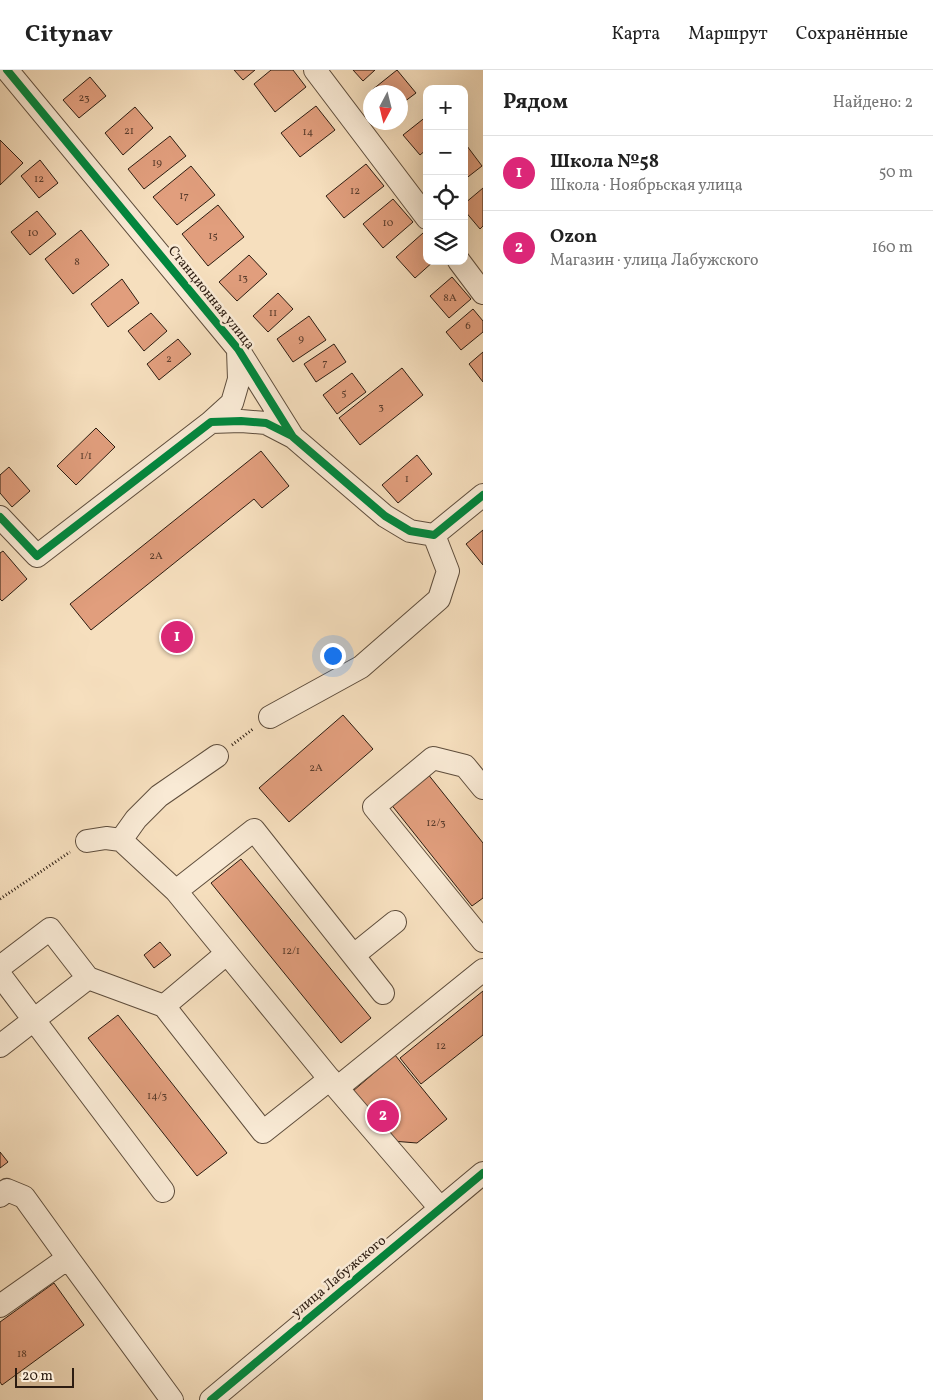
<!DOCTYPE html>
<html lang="ru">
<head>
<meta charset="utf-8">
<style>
  body { margin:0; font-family:Vollkorn,serif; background:#f2f2f2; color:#222 }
  .controls { position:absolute; right:15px; top:15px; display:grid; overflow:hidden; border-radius:10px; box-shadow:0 5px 20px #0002 }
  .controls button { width:45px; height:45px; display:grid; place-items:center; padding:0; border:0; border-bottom:1px solid #e0e0e0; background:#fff; color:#222; font:25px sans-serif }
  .compass { position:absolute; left:363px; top:15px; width:45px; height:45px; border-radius:50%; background:#fff; box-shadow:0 5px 20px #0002; rotate:187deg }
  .scale { position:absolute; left:15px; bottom:12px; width:59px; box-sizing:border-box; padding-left:5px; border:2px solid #2c1c11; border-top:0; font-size:14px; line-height:18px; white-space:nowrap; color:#2c1c11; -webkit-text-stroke:4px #f9ead5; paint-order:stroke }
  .you { position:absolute; left:332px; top:585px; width:18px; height:18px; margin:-12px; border:4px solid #fff; border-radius:50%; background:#1a73e8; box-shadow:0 0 0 8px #1a73e833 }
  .badge { display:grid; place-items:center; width:32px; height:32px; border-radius:50%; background:#db2777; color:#fff; font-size:16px; font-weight:700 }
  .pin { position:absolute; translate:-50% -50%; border:2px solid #fff; box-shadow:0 1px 5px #0006 }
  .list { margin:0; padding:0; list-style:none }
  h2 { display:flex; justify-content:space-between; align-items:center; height:65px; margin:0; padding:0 20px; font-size:21px }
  h2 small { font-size:16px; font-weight:400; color:#767676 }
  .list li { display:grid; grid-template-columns:32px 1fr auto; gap:15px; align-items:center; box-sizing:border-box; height:75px; padding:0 20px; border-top:1px solid #e0e0e0 }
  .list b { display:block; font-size:19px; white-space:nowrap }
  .list p { margin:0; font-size:16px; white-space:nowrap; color:#767676 }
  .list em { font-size:16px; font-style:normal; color:#767676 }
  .icon { flex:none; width:28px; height:28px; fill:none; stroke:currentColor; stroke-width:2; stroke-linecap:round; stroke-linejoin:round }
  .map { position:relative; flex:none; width:483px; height:1330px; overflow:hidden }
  header { display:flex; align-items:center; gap:30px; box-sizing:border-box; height:70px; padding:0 25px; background:#fff; border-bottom:1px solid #e0e0e0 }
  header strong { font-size:24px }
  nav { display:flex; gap:28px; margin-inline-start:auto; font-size:18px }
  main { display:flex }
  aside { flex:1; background:#fff }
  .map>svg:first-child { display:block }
  .building { fill:#e19e7d; stroke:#2c1c11 }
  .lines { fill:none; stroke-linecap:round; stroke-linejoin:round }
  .minor-casing { stroke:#5e4d3c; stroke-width:24 }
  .path { stroke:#2c1c11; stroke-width:3; stroke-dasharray:1 2.5; stroke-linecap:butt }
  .minor { stroke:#f9ead5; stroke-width:22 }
  .cycleway-casing { stroke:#f9ead5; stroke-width:11 }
  .cycleway { stroke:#00873e; stroke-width:8 }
  .labels { text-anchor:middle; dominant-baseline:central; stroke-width:5; stroke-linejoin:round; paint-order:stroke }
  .number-label { font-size:11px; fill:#593c2c }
  .street-label { font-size:14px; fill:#2c1c11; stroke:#f9ead5 }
</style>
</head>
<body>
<header>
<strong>Citynav</strong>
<nav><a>Карта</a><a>Маршрут</a><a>Сохранённые</a></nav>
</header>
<main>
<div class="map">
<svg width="483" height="1330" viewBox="0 0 483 1330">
  <rect width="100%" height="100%" fill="#f6dfbe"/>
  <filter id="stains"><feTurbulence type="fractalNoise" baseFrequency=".004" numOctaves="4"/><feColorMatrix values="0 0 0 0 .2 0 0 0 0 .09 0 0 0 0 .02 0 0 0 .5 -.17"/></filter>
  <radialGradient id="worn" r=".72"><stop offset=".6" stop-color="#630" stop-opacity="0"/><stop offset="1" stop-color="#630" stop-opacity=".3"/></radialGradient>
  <path class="building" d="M234,0h21l-12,10z
    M271,0h22l13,17 -31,25 -21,-28z
    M353,0h22l-12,11z
    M397,0l19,23 -16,12v-13h-26l-2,-2z
    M90,7l16,19 -27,22 -16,-18z
    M316,36l19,24 -35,27 -19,-24z
    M135,37l18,21 -30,27 -18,-22z
    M427,46v33l-7,6 -17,-20z
    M170,66l16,20 -42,33 -16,-20z
    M0,70l23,23 -23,22z
    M467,76l15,20 -18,14v-32z
    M40,90l18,23 -19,15 -18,-22z
    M366,94l18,22 -40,32 -18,-22z
    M191,96l24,29 -38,30 -24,-28z
    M483,118v38l-3,3 -16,-19v-6z
    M393,129l20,23 -30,26 -20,-24z
    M218,135l26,32 -36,29 -26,-32z
    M37,141l19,23 -26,21 -19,-23z
    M81,160l28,35 -36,29 -28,-35z
    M423,163l4,4v24h7l-19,17 -19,-21z
    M249,185l18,19 -30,27 -18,-19z
    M452,207l19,22 -22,19 -19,-22z
    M122,209l17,24 -31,24 -17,-23z
    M278,223l15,16 -25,23 -15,-16z
    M473,239l10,12v11l-22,18 -15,-18z
    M151,243l16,18 -23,20 -16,-20z
    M309,246l17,24 -33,22 -16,-23z
    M178,269l13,15 -32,26 -12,-16z
    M334,274l12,18 -30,20 -12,-18z
    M483,282v30l-14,-18z
    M402,298l21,27 -63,50 -21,-27z
    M352,303l14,19 -29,22 -14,-19z
    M96,358l19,19 -39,38 -19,-19z
    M261,381l28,35 -27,22 -8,-9 -163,131 -21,-26z
    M417,385l15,19 -34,29 -16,-18z
    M9,397l21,24 -18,16 -12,-14v-18z
    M483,460v35l-17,-21z
    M3,481l24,28 -25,22 -2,-2v-46z
    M343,645l30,34 -84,73 -30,-34z
    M427,703l56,70v55l-11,8 -82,-103z
    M241,789l130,159 -30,25 -130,-160z
    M160,872l11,13 -17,13 -10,-13z
    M483,921v44l-62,49 -21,-26z
    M118,945l109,138 -30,23 -109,-138z
    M395,985l52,64 -30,24 -25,-2 -39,-50z
    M0,1082l8,10 -8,6z
    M54,1213l30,42 -82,60 -2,-3v-60z"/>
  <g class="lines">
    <g class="minor-casing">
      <path id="minor" d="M7,0l231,279 55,88 92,79 25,15 24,4
        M315,0l112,148
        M459,191l24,32
        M211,352l21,-19 7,-24 -1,-29
        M0,447l37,39 174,-134 30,-1 25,2 27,14
        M434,465l49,-40
        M270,647l91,-50 78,-68 9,-28 -14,-36
        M483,718l-18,-22 -32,-8 -59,49 109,134
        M121,770l15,-21 23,-23 58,-40
        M87,771l19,-3 15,2 55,51 161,197 103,120
        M176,821l78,-61 129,163
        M226,884l-62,52 99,126 67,-53
        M354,885l41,-33
        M0,897l50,-38 38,49 76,28
        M0,905l163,216
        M0,976l88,-68
        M337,1018l146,-118
        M0,1126l7,-6 17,7 44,61
        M0,1236l68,-48 104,142
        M211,1330l272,-227"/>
    </g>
    <path class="path" d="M232,675l21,-16
      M0,829l70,-47"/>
    <use href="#minor" class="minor"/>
    <g class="cycleway-casing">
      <path id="cycleway" d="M7,0l231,279 55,88 92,79 25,15 24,4 49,-40
        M0,447l37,39 174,-134 30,-1 25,2 26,13
        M211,1330l272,-227"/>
    </g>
    <use href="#cycleway" class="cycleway"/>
  </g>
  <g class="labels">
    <g class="number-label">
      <text x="84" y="28">23</text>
      <text x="129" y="61">21</text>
      <text x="308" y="62">14</text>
      <text x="157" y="93">19</text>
      <text x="39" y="109">12</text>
      <text x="355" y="121">12</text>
      <text x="184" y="126">17</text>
      <text x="388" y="153">10</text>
      <text x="33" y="163">10</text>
      <text x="213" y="166">15</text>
      <text x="77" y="192">8</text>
      <text x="243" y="208">13</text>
      <text x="450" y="228">8А</text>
      <text x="273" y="243">11</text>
      <text x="468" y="256">6</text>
      <text x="301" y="269">9</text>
      <text x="169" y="289">2</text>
      <text x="325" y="293">7</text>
      <text x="344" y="323">5</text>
      <text x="381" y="337">3</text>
      <text x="86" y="386">1/1</text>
      <text x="407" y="409">1</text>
      <text x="156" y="486">2А</text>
      <text x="316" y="698">2А</text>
      <text x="436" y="753">12/3</text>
      <text x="291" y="881">12/1</text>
      <text x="441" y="976">12</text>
      <text x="157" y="1026">14/3</text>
      <text x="22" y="1284">18</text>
    </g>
    <g class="street-label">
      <text transform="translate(211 228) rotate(51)">Станционная улица</text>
      <text transform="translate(339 1207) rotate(-40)">улица Лабужского</text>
    </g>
  </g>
  <rect width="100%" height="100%" filter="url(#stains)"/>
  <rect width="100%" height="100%" fill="url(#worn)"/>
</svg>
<div class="controls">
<button>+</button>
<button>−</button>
<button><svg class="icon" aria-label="locate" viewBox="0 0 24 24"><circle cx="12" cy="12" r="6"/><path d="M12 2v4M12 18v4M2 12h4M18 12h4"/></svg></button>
<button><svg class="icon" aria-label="layers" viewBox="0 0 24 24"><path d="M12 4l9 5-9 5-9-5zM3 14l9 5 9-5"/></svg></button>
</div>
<svg class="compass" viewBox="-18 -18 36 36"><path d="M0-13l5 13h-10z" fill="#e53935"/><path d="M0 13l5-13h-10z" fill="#767676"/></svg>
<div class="scale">20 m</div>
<div class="you"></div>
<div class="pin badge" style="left:177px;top:567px">1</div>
<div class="pin badge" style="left:383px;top:1046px">2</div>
</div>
<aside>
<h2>Рядом<small>Найдено: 2</small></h2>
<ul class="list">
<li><span class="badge">1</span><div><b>Школа №58</b><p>Школа · Ноябрьская улица</p></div><em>50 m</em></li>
<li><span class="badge">2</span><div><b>Ozon</b><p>Магазин · улица Лабужского</p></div><em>160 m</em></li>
</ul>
</aside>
</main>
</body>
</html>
